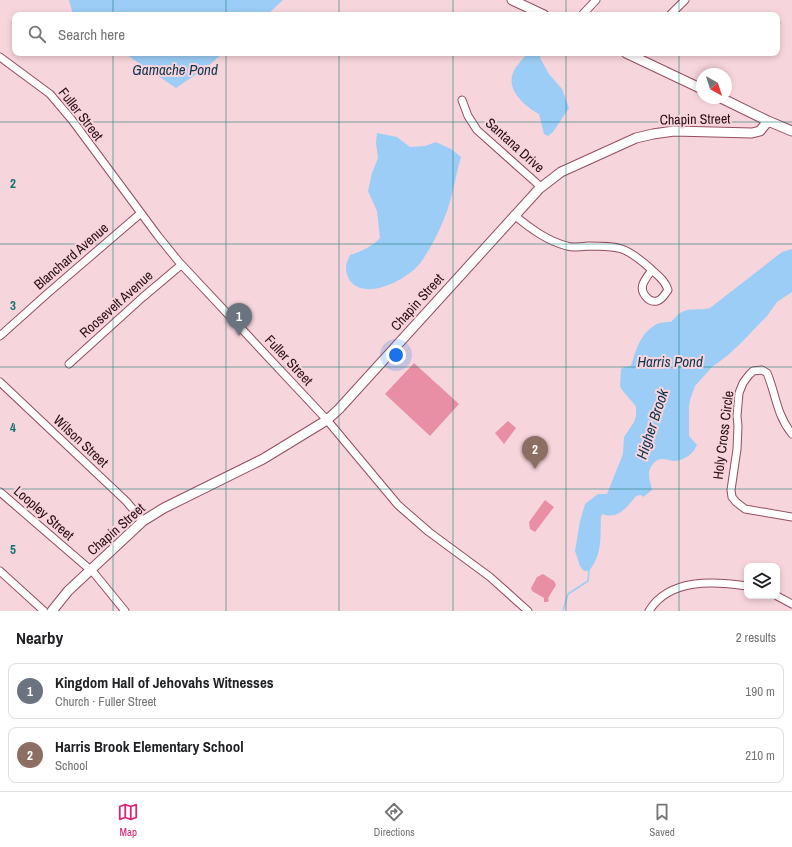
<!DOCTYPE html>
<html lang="en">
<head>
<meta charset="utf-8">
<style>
  body { margin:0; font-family:"Archivo Narrow",sans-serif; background:#f6f6f6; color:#202124 }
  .controls { position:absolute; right:12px; bottom:12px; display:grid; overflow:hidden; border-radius:8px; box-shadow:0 2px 6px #0003 }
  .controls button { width:36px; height:36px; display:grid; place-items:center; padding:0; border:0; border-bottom:1px solid #e0e0e0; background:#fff; color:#202124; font:20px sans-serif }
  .compass { position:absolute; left:696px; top:68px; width:36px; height:36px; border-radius:50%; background:#fff; box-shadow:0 2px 6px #0003; rotate:141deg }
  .you { position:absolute; left:396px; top:355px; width:14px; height:14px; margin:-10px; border:3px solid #fff; border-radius:50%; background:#1a73e8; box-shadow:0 0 0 6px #1a73e833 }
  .badge { display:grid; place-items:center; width:26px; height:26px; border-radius:50%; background:#db2777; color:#fff; font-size:13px; font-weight:700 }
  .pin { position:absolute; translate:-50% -33px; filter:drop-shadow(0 1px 2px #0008) }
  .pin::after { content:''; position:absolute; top:21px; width:14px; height:12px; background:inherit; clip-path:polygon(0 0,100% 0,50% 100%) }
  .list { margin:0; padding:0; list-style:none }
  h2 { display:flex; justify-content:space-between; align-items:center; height:52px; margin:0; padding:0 16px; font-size:17px }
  h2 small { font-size:13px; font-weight:400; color:#757577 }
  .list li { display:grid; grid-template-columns:26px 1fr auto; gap:12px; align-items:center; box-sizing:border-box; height:56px; margin:0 8px 8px; padding:0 8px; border:1px solid #e0e0e0; border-radius:8px }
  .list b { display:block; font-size:15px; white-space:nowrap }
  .list p { margin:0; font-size:13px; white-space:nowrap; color:#757577 }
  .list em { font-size:13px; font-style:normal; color:#757577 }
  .icon { flex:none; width:22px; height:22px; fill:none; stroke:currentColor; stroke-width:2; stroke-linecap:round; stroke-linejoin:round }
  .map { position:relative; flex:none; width:792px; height:611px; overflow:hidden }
  .search { position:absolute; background:#fff; box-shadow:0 2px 6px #0003; left:12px; right:12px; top:12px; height:44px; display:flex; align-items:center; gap:10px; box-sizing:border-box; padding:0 14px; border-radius:8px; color:#757577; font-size:15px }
  .sheet { height:180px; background:#fff }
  nav { display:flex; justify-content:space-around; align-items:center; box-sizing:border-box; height:56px; border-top:1px solid #e0e0e0; background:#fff; font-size:11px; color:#757577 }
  nav a { display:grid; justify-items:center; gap:2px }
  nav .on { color:#db2777 }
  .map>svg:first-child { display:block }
  .green { fill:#e88fa5 }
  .water { fill:#9ccdf6 }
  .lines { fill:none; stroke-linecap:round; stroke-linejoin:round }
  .stream { stroke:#9ccdf6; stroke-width:1.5 }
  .minor-casing { stroke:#944d60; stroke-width:9 }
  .major-casing { stroke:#944d60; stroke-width:11 }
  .minor { stroke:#fff; stroke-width:7 }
  .major { stroke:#fff; stroke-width:9 }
  .grid { fill:none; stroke:#0f766e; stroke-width:1; stroke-opacity:0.55 }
  .labels { text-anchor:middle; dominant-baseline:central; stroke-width:4; stroke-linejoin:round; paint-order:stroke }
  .street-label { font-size:14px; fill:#2b0e17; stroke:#f7d5dc }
  .water-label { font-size:15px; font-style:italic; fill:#0f344e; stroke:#f7d5dc }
  .grid-label { font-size:13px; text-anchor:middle; font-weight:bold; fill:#0f766e; stroke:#f7d5dc; stroke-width:4; stroke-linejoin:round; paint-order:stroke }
</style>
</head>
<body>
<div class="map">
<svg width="792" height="611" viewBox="0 0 792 611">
  <rect width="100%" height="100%" fill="#f7d5dc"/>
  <path class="green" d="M414,363l45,41 -29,32 -45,-42z
    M508,421l8,7 -12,16 -9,-11z
    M545,500l9,7 -19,25 -5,-3 -1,-7z
    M543,574l11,7 2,4 -8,13 1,3 -2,1h-3v-4l-12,-7 -1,-3 6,-11z"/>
  <path class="water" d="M69,0h214l-16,15h-194z
    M124,53h99l-16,14 -31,21z
    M526,53h15l-1,5 9,16 13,15 7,19 -16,24 -5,4 -4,-2 -5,-20c-13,-7 -33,-23 -26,-41 2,-6 9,-13 13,-18z
    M377,133l20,4 13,10 15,-1 11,-4 15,7 10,8c-5,16 -7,32 -12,48 -6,19 -16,40 -28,57 -11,16 -52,38 -69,21 -4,-4 -6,-10 -6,-16 0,-4 3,-9 4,-12 12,-4 21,-8 30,-17l-3,-27 -9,-20 4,-18 6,-15 -2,-15z
    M792,249v43l-15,10 -10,14 -26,27 -14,13 -15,11 -17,19 -5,14 -1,7v29l8,9c-4,9 -12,15 -22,16 -4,0 -8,-2 -13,-2 -7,0 -13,8 -13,15 0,5 2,11 3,16l-9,7 -2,-2 -5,1c-9,11 -18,24 -33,18l-2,2c-1,22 2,37 -12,55h-5l-4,-5 -5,-15 5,-30 5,-17 13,-10h9l16,-40 1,-17 10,-15 2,-6v-9l-2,-3 -12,-14 -2,-4 1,-17 3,-2 7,-1c5,-16 9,-32 24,-41 5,-3 11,-3 16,-3 3,-3 6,-7 9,-9 9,-6 20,-2 30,-5l72,-56z"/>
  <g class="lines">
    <path class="stream" d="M563,611l5,-17 20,-13 1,-10"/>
    <g class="minor-casing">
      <path id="minor" d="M582,15l14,-15
        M670,15l15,-15
        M0,57l50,37 22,26 86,116 21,26 148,158 71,85 31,27 61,45 38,34
        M462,100l6,16 9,14 64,57
        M514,215c16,13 33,26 53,31 6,2 14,1 21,0 33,0 38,1 63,23 7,7 14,11 17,21 -3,4 -6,10 -11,11 -9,2 -17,-9 -14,-17 2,-5 6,-10 9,-14
        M0,336l48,-43 93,-80
        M69,364l74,-67 38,-32
        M0,382l126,119 17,20
        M792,434c-16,-20 -16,-40 -25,-61l-5,-3 -9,1 -4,4 -6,8 -4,10 -2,23 1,10 -1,23 -6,41 1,7 4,5 9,7 47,8
        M0,492l94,81 31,38
        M0,571l44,40
        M777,596l15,8
        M649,611c20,-33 65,-30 98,-25"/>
    </g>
    <g class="major-casing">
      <path id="major" d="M512,0l32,15
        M626,53l76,36
        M721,98l47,23 24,10
        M52,611l16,-20 75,-70 21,-13 99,-49 64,-39 12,-11 200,-220 22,-17 75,-34 17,-4 21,-3 78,2 8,-2 8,-10"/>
    </g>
    <use href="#minor" class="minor"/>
    <use href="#major" class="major"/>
  </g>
  <path class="grid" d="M113,0v15M226,0v15M339,0v15M453,0v15M566,0v15M679,0v15M113,53v558M226,53v558M339,53v558M453,53v558M566,53v558M679,53v558M0,122h792M0,244h792M0,367h792M0,489h792"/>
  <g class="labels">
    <g class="street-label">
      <text transform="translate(81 114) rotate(52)">Fuller Street</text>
      <text transform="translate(695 119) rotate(-1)">Chapin Street</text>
      <text transform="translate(515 145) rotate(42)">Santana Drive</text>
      <text transform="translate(71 256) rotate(-41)">Blanchard Avenue</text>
      <text transform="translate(417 302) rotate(-48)">Chapin Street</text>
      <text transform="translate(116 304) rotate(-42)">Roosevelt Avenue</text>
      <text transform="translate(289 360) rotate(47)">Fuller Street</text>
      <text transform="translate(723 435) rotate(-83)">Holy Cross Circle</text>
      <text transform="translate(81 441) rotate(43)">Wilson Street</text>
      <text transform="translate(44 513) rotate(41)">Loopley Street</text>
      <text transform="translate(116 529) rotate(-41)">Chapin Street</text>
    </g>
    <g class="water-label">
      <text x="175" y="69">Gamache Pond</text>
      <text x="670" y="361">Harris Pond</text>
      <text transform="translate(652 424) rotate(-72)">Higher Brook</text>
    </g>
  </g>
  <g class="grid-label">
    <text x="13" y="188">2</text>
    <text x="13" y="310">3</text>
    <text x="13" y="432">4</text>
    <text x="13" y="554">5</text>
  </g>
</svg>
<div class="controls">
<button><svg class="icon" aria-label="layers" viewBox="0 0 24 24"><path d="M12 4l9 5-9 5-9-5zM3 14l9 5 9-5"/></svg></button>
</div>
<svg class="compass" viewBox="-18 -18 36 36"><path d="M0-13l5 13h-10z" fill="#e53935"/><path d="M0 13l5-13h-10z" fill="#757577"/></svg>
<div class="you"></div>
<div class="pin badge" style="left:239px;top:336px;background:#6b7280">1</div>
<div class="pin badge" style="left:535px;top:469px;background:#8d6e63">2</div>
<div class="search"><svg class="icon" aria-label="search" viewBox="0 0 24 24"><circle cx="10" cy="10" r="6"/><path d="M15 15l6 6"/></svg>Search here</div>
</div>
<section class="sheet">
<h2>Nearby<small>2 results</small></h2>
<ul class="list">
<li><span class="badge" style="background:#6b7280">1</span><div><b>Kingdom Hall of Jehovahs Witnesses</b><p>Church · Fuller Street</p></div><em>190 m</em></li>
<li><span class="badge" style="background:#8d6e63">2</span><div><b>Harris Brook Elementary School</b><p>School</p></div><em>210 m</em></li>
</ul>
</section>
<nav>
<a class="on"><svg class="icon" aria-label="map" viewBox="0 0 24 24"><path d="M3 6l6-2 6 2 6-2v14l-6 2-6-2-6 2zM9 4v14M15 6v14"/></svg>Map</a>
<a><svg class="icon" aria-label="directions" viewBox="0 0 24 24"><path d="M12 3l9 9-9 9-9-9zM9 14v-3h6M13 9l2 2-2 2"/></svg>Directions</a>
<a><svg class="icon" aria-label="saved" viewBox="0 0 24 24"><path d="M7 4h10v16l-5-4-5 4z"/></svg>Saved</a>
</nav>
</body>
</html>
